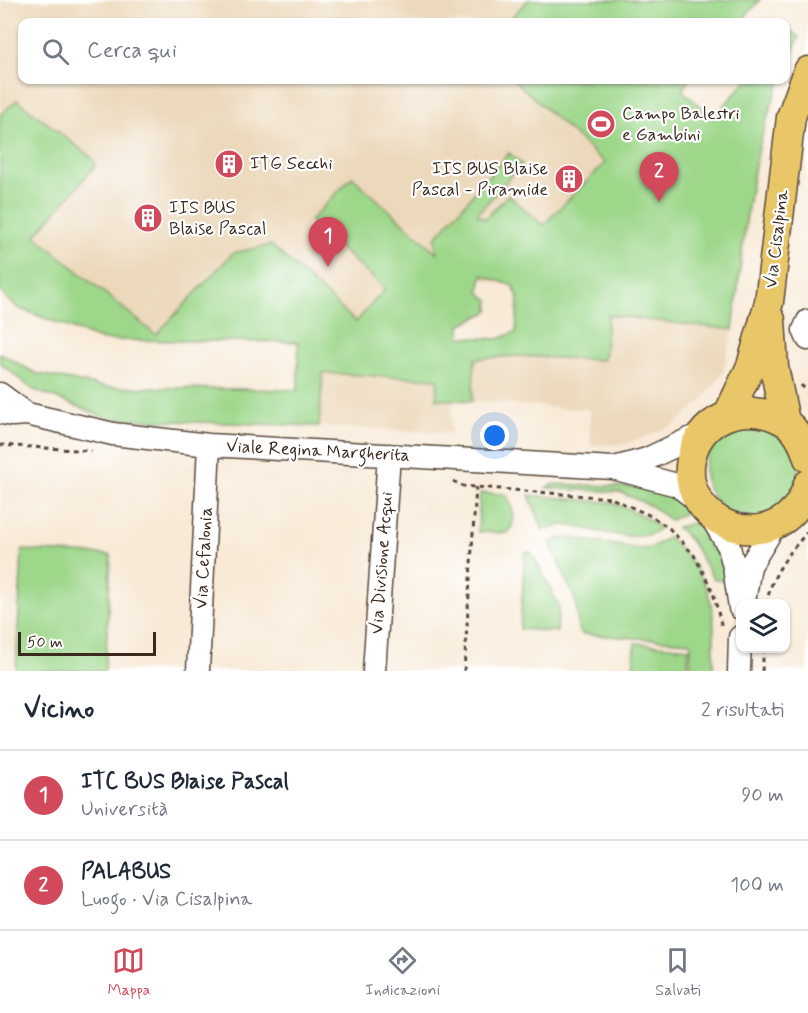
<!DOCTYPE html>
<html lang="it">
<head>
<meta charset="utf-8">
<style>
  body { margin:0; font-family:Mynerve,sans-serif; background:#f2f2f3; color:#1f2937 }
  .controls { position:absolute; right:18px; bottom:18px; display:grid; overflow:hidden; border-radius:12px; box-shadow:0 2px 4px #0004 }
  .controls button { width:54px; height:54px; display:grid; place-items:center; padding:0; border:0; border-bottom:2px solid #e0e1e3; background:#fff; color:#1f2937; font:30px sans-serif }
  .scale { position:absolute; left:18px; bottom:15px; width:138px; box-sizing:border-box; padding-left:6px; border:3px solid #3b2a1e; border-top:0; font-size:16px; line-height:21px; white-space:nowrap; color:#3b2a1e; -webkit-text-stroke:4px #fff; paint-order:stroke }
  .you { position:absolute; left:495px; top:436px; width:21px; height:21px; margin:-15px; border:4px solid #fff; border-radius:50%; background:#1a73e8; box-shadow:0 0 0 9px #1a73e833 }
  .badge { display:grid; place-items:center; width:39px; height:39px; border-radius:50%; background:#d1495b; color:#fff; font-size:20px; font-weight:700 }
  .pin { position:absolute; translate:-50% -50px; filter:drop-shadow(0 2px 3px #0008) }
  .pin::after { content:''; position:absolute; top:32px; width:21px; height:18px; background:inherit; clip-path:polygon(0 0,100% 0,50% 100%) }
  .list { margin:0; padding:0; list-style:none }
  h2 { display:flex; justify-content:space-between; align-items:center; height:78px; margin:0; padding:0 24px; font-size:26px }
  h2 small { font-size:20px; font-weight:400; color:#747a83 }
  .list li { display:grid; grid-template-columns:39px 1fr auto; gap:18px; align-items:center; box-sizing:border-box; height:90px; padding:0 24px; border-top:2px solid #e0e1e3 }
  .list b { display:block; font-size:22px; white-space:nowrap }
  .list p { margin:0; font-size:20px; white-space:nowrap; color:#747a83 }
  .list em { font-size:20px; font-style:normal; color:#747a83 }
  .icon { flex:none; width:33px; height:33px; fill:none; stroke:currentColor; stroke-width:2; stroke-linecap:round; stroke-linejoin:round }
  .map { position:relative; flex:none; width:808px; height:671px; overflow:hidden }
  .search { position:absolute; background:#fff; box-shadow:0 2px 4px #0004; left:18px; right:18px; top:18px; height:66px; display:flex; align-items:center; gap:15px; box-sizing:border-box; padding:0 21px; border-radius:12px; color:#747a83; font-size:22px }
  .sheet { height:258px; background:#fff }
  nav { display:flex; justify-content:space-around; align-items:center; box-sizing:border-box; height:84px; border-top:2px solid #e0e1e3; background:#fff; font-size:16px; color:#747a83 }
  nav a { display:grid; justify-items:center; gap:3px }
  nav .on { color:#d1495b }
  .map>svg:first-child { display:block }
  .built { fill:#ecd8ba }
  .green { fill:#9dd78a; stroke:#6c8054; stroke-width:1.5; fill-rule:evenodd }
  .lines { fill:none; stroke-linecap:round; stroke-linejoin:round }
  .minor-casing { stroke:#57473a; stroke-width:25 }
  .major-casing { stroke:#57473a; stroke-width:31 }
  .path { stroke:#57473a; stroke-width:3; stroke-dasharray:4.5 4.5; stroke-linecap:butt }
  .minor { stroke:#fff; stroke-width:22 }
  .major { stroke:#e9c769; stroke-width:28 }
  .labels { text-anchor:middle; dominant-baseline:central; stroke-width:4.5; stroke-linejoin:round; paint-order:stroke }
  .poi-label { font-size:18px; fill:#3b2a1e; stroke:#fff; text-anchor:start }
  .street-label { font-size:18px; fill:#3b2a1e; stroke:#fff }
</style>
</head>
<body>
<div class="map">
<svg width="808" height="671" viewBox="0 0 808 671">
  <rect width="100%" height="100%" fill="#fff"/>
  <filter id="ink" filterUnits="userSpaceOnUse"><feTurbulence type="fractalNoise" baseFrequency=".0167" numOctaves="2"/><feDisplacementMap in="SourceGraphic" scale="12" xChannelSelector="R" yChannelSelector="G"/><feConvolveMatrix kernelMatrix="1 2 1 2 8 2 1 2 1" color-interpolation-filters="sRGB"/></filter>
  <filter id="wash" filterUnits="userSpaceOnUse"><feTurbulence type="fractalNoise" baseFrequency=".008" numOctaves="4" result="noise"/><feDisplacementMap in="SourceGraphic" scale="24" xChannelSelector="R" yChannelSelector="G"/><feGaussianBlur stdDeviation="1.35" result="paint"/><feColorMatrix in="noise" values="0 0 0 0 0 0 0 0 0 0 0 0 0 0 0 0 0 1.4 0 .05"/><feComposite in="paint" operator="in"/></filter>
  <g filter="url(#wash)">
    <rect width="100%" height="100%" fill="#f8ead7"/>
    <path class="built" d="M0,0h528l-21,22h-485v58h492l91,83 70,-79 38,34 34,-38h34l-6,13 -19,66 -23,171 -10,43 -21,28 -28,24 -49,19 -35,2v-36l-118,-9 3,-42 40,-3 89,4 -86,-55v-8l-5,-11 -55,-11 -6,90 -1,68 -132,-7 -1,-62 -20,-22 -195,-2 -85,-32 -18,-16z"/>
    <path class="green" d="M528,0h232l-20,22h-233z
      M791,31l8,6 -13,31v-31z
      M514,80h176l-8,10 31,28 34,-38h34c-33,76 -38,169 -48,250l-125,-15 -4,45 -89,-4 -40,3 -3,42 -36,-2 2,-20 -115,-6 -4,53 -209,-7 -78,-30 -32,-26v-10l35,20 70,14 193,3v-48l-195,-2 -85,-32 -18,-16v-177l17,-15 75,58 4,7 -61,71 121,99 77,-82 38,-8 85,77 29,-33 -75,-68 42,-44 85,76 -2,-15 74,-85 13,11 -45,50 8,5 23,-24 35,30 62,-62zM482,275l31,11 5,11 -2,35 -18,7 -38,-2v-12l29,-14v-11l-10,-8z
      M705 471a47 47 0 1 1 94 0a47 47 0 1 1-94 0Z
      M555,484l101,4c14,6 24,11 34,23l-20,9 -19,-14 -31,-14 -75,-4z
      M480,493l26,1c7,14 12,25 2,39l-30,-1z
      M529,495l86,8 30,14 15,11c-17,18 -66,1 -89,-2 -10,-2 -19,1 -28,4z
      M694,523l13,6 5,6 18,47 -16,-3 -23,-38 -14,-14z
      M669,537c10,12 23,23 30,37 19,30 15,63 14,97h-23l1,-29 -109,-8 -4,-7 -2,-25 -26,-59 11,-5h9l70,11 11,-1z
      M22,550l89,5 -6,116h-89z
      M529,552l3,1 25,49 2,5 -2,25 -37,-3 5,-76z
      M635,643l54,5 -2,23h-54z"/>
  </g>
  <g filter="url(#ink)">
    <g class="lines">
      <g class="minor-casing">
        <path id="minor" d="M808,321l-4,9 4,9
          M0,394l27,20
          M3,413l9,2 15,-1 86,20 96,11 404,23 64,17 21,16
          M614,468l33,-9 57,-27
          M710,515l19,32 5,20 6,41
          M745,596l5,-30 25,-41
          M198,671l11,-226
          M374,671l15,-216
          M739,671l1,-34"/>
      </g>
      <g class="major-casing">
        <path id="major" d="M771,320l3,47 11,54
          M728,414l23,-48 18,-64 22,-185 17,-46
          M808,458c-4,-13 -12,-30 -25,-37 -38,-22 -89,-3 -93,45 -4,56 70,87 106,42 6,-7 9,-15 12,-24"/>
      </g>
      <path class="path" d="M801,385l7,7
        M0,445l91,6
        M453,481l10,5 148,12 40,18 18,12 25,27 19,37 9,36
        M767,604c3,-29 23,-52 41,-73
        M464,671l12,-184
        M762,671l2,-23"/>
      <use href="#minor" class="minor"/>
      <use href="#major" class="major"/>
    </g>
  </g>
  <defs>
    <g id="stadium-disc" transform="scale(1.5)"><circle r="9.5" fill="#d1495b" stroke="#fff"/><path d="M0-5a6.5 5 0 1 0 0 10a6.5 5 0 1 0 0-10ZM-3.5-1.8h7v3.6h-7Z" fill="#fff"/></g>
    <g id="building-disc" transform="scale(1.5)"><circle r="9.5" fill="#d1495b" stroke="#fff"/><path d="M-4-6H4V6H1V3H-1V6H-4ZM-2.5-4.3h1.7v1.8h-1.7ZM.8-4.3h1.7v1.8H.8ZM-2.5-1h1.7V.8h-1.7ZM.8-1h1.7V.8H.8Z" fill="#fff"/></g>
  </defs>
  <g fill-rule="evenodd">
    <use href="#stadium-disc" x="601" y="124"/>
    <use href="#building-disc" x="229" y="164"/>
    <use href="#building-disc" x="569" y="179"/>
    <use href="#building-disc" x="148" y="218"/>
  </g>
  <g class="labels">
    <g class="poi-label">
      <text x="622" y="114">Campo Balestri<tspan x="622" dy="21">e Gambini</tspan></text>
      <text x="250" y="164">ITG Secchi</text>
      <text x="548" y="169" text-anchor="end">IIS BUS Blaise<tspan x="548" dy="21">Pascal - Piramide</tspan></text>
      <text x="169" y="208">IIS BUS<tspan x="169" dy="21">Blaise Pascal</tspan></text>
    </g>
    <g class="street-label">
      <text transform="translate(777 239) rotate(-83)">Via Cisalpina</text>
      <text transform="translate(318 451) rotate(3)">Viale Regina Margherita</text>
      <text transform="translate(204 558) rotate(-87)">Via Cefalonia</text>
      <text transform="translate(382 563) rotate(-86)">Via Divisione Acqui</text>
    </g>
  </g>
</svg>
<div class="controls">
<button><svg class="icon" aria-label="layers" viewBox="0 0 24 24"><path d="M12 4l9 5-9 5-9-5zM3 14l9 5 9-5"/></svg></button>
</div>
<div class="scale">50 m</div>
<div class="you"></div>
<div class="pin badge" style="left:328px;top:267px">1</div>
<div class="pin badge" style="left:659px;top:202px">2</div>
<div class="search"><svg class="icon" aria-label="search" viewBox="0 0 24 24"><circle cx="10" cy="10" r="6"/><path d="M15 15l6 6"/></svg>Cerca qui</div>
</div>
<section class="sheet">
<h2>Vicino<small>2 risultati</small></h2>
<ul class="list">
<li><span class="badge">1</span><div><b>ITC BUS Blaise Pascal</b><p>Università</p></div><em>90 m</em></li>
<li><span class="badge">2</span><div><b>PALABUS</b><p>Luogo · Via Cisalpina</p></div><em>100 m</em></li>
</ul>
</section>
<nav>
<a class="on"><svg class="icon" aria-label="map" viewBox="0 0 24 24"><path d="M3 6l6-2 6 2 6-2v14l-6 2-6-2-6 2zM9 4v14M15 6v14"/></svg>Mappa</a>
<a><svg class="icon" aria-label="directions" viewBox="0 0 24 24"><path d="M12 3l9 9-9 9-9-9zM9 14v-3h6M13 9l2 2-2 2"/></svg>Indicazioni</a>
<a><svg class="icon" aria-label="saved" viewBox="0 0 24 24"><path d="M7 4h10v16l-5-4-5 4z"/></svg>Salvati</a>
</nav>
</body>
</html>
